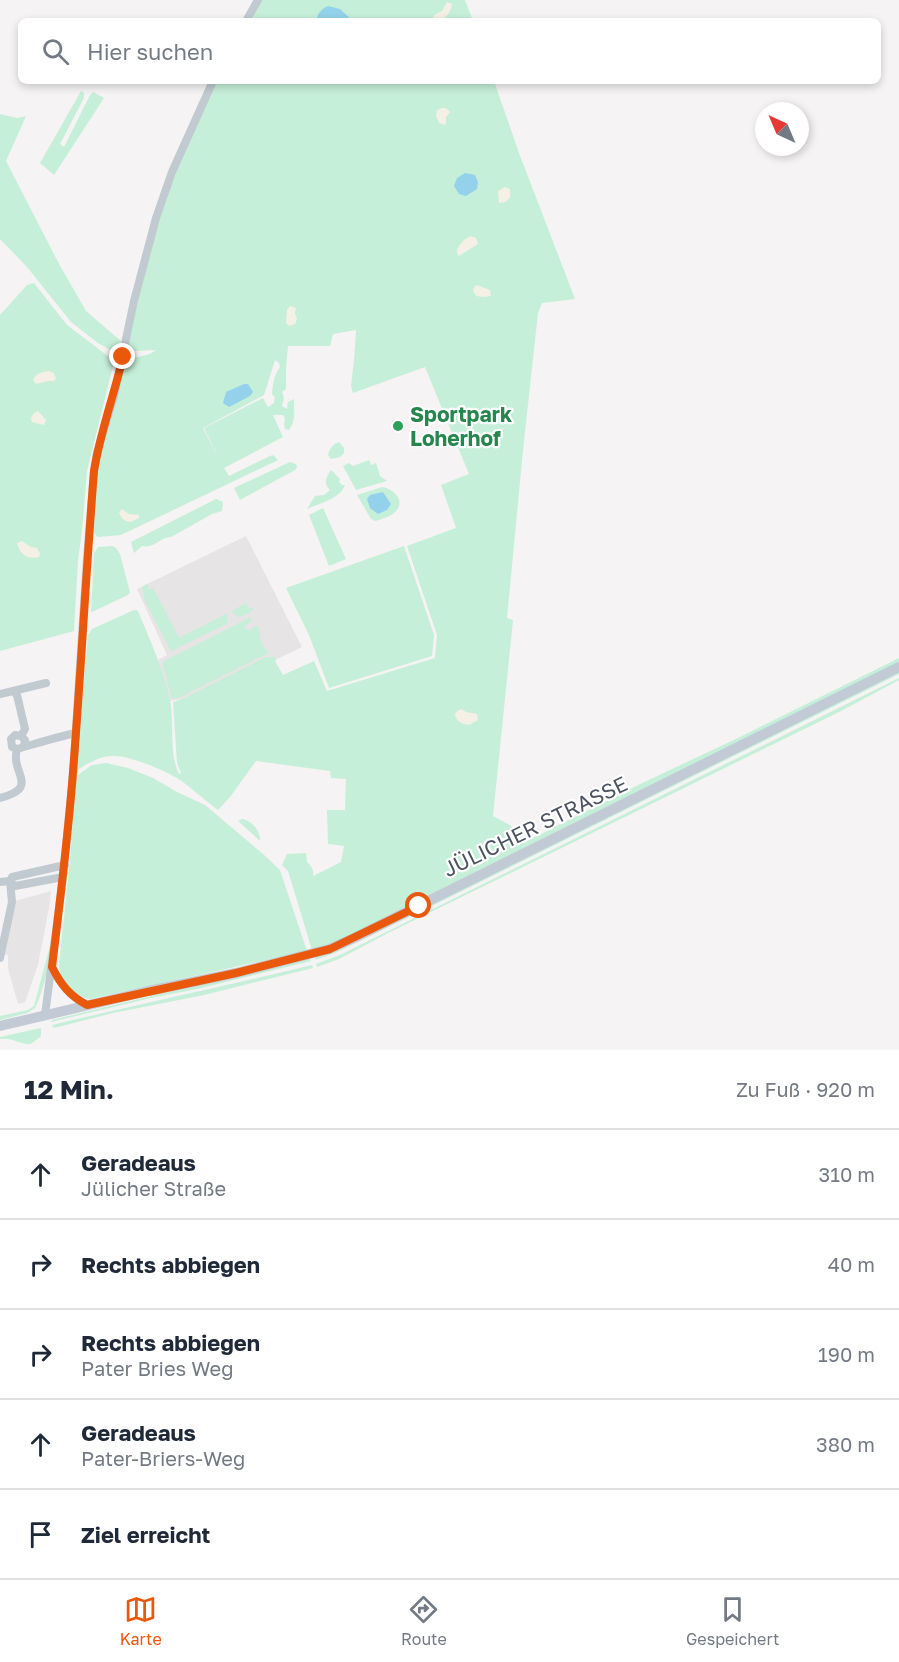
<!DOCTYPE html>
<html lang="de">
<head>
<meta charset="utf-8">
<style>
  body { margin:0; font-family:"Golos Text",sans-serif; background:#f6f6f7; color:#1f2937 }
  .compass { position:absolute; left:755px; top:102px; width:54px; height:54px; border-radius:50%; background:#fff; box-shadow:0 3px 9px #0003; rotate:316deg }
  .stop { position:absolute; width:18px; height:18px; margin:-14px; border:4px solid #ea580c; border-radius:50%; background:#fff }
  .stop.end { background:#ea580c; border-color:#fff; box-shadow:0 2px 6px #0008 }
  .list { margin:0; padding:0; list-style:none }
  h2 { display:flex; justify-content:space-between; align-items:center; height:78px; margin:0; padding:0 24px; font-size:26px }
  h2 small { font-size:20px; font-weight:400; color:#747a83 }
  .list li { display:grid; grid-template-columns:39px 1fr auto; gap:18px; align-items:center; box-sizing:border-box; height:90px; padding:0 24px; border-top:2px solid #e0e1e3 }
  .list b { display:block; font-size:22px; white-space:nowrap }
  .list p { margin:0; font-size:20px; white-space:nowrap; color:#747a83 }
  .list em { font-size:20px; font-style:normal; color:#747a83 }
  .icon { flex:none; width:33px; height:33px; fill:none; stroke:currentColor; stroke-width:2; stroke-linecap:round; stroke-linejoin:round }
  .map { position:relative; flex:none; width:899px; height:1050px; overflow:hidden }
  .search { position:absolute; background:#fff; box-shadow:0 3px 9px #0003; left:18px; right:18px; top:18px; height:66px; display:flex; align-items:center; gap:15px; box-sizing:border-box; padding:0 21px; border-radius:9px; color:#747a83; font-size:22px }
  .sheet { height:528px; background:#fff }
  nav { display:flex; justify-content:space-around; align-items:center; box-sizing:border-box; height:84px; border-top:2px solid #e0e1e3; background:#fff; font-size:16px; color:#747a83 }
  nav a { display:grid; justify-items:center; gap:3px }
  nav .on { color:#ea580c }
  .map>svg:first-child { display:block }
  .education { fill:#e6e4e5 }
  .green { fill:#c5efd8; fill-rule:evenodd }
  .sand { fill:#f4f0e5 }
  .water { fill:#93d2ea }
  .lines { fill:none; stroke-linecap:round; stroke-linejoin:round }
  .street { stroke:#c1c9d1; stroke-width:8 }
  .secondary { stroke:#c2cad5; stroke-width:10 }
  .route { stroke:#ea580c; stroke-width:8 }
  .leisure-dot { fill:#2e9e5b; stroke:#fff; stroke-width:2 }
  .labels { text-anchor:middle; dominant-baseline:central; stroke-width:4.5; stroke-linejoin:round; paint-order:stroke }
  .leisure-label { font-size:21px; font-weight:bold; fill:#27864d; stroke:#fff; text-anchor:start }
  .street-label { font-size:21px; fill:#4b5460; stroke:#fff }
</style>
</head>
<body>
<div class="map">
<svg width="899" height="1050" viewBox="0 0 899 1050">
  <rect width="100%" height="100%" fill="#f5f3f3"/>
  <path class="education" d="M246,536l56,111 -25,12 -3,-2 -92,42 -12,2 -12,-41 9,-5 -30,-66z
    M51,891l-2,17 -11,57 -13,37 -7,2 -10,-36v-13l-3,-1 10,-53z"/>
  <path class="green" d="M262,0h203l8,21h-223z
    M217,81h277l25,72 56,146 -33,4 -4,10 -15,137 -16,168 6,2 -20,196 40,22 103,-52 102,-48 161,-80v4l-550,274 -37,14 -24,-79 -6,-6 5,-11 19,-1 1,9c5,5 7,8 6,14l28,-14 3,-16 -16,-2 -1,-34h18l1,-31 -15,-1 -1,-7 -74,-10 -26,36 -12,13c-14,-10 -27,-23 -41,-32 -13,-8 -48,-22 -62,-22 -14,-1 -27,7 -39,15l12,-136 4,-6 42,-19h2l2,1c12,29 25,58 32,89 5,24 -2,51 9,74l2,-1 -4,-10 -4,-61 9,-3 84,-42h8l3,2 -2,2 8,14 31,-14 13,30 108,-33 2,-23 -30,-89 49,-18 -15,-43 28,-11 -44,-107 -72,26 -2,-7 3,-26 2,-30 -23,4 -3,12h-42l-2,22v21l-4,3 2,6 -2,8 5,3 1,-7 6,-3c0,10 2,22 -5,31l-4,-1 -1,-5 1,-6 -2,-3h-10l10,22 -59,31 5,8 41,-20 3,-1 5,5 -157,75 -23,2 -3,-3 -2,-4c2,-25 2,-50 7,-75 6,-30 17,-60 24,-90 7,-11 22,-6 32,-15l-23,1h-3l-2,-4c9,-42 18,-84 31,-126 14,-48 36,-95 58,-140zM275,360l4,3 1,4c-6,8 -7,17 -8,27l3,3 -1,6 -6,4 -5,-9 -59,30 16,33 -17,-33 61,-33z
    M81,91l3,2v5l-24,46 4,3 26,-52 3,-3 11,6 -50,77 -14,-12z
    M0,114l17,4 9,-2 -20,45 52,101 28,49 35,30 -4,11 -5,-1 -14,-8 -27,-21 -44,-55 -27,-28z
    M34,283l33,42 42,32 4,9 -26,105 -5,60 -4,29 -4,71 -74,20v-336l27,-30z
    M339,442l5,6v5l-4,4 -9,2 -3,-4c2,-6 4,-11 11,-13z
    M369,460l2,5 5,-2 4,13 7,5 -31,9 -13,-24 6,-3 4,3z
    M290,462l6,2 1,3 -2,3 -55,30 -6,-12z
    M331,470l9,9 -1,3 3,3h3c-5,14 -25,18 -38,24l8,-13 9,-1 6,-5c-7,-7 -4,-12 1,-20z
    M382,487c10,1 23,12 15,23 -4,6 -15,9 -22,11l-4,-2 -14,-24z
    M216,499l7,3 -1,9 -10,3 -41,23c-12,0 -16,12 -29,9l-8,7 -3,-11z
    M323,508l23,51 -17,7 -20,-51z
    M112,546l4,2 4,6 10,38 -2,3 -36,17 -1,-1 3,-58 4,-6z
    M404,546l30,89 -2,21 -103,32 -20,-53 -23,-47z
    M147,584l2,6 4,-2 26,50 47,-24 2,3 -1,7 -56,27 -26,-50 -3,-14z
    M246,603l2,5 4,-1 2,3 -14,7 -6,-3 -2,-3z
    M251,617v5l-7,4 3,5 11,-6 3,17 7,11 -88,44 -8,2 -10,-37z
    M899,671v3l-455,226 -109,53 -20,7 1,-3z
    M899,678v2l-60,32 -449,220 -51,27 -22,8 -1,-3 24,-9 117,-58z
    M106,763l22,5 25,10 24,14 28,13 58,49 17,16 27,81 -217,48c-17,-3 -30,-16 -31,-34l12,-115 4,-73 17,-12z
    M242,819c9,1 19,12 18,22l-22,-20z
    M52,938c-1,21 -8,52 -17,70l-8,5 -27,7v-4l28,-6 6,-4z
    M309,958l2,3 -114,28 -46,9 -100,24 1,-2z
    M312,965l1,3 -109,27 -91,18 -59,15 -2,-3c87,-21 173,-39 260,-60z
    M41,1028v8l-10,8c-13,0 -18,-7 -31,-5v-2z"/>
  <path class="sand" d="M447,2l5,2c-1,9 -8,17 -17,17l-2,-2 1,-4 8,-4z
    M442,108h4l4,4 -4,5v6l-1,2 -6,-2 -3,-7 1,-6z
    M505,187l5,2v8l-4,5 -7,1 -1,-12z
    M471,236l5,2 2,6 -19,12 -2,-3c0,-8 7,-14 14,-17z
    M477,285l13,5 1,6 -8,1 -7,-1 -3,-6 2,-4z
    M290,306l6,2 -1,5 2,6 -2,5 -6,2 -3,-3 1,-13z
    M49,371l5,2 2,5 -2,3h-5l-13,3 -3,-4c3,-7 9,-8 16,-9z
    M38,411l8,9 -2,5 -12,-3 -1,-4 3,-5z
    M122,509l7,5 10,1v3l-8,4c-8,-1 -10,-4 -12,-10z
    M22,541l9,6 6,1 3,5 -1,4c-12,3 -19,-3 -22,-14z
    M461,709l5,3 11,2 1,6 -9,5c-7,-1 -12,-3 -14,-10l1,-3z"/>
  <path class="water" d="M328,6l12,3 13,12h-37c2,-8 5,-12 12,-15z
    M465,173l10,2 3,7 -1,7 -11,7 -7,-2 -5,-8 3,-8z
    M244,384h4l5,8 -3,4 -21,11 -6,-4 3,-11z
    M383,492l8,12 -4,6 -9,4 -8,-6 -3,-9 3,-4z"/>
  <g class="lines">
    <path class="street" d="M246,21l12,-21
      M13,691l33,-8
      M0,694l13,-3 4,4 8,34 -4,7
      M24,745l1,-5 -4,-4 -6,-1 -4,4 1,8 5,2c18,-5 39,-12 59,-16
      M0,798c41,-11 10,-24 17,-49
      M63,877l-48,9 -5,-5 2,-4 53,-12
      M0,882l10,-1 2,21 -12,56
      M52,968c9,17 18,28 35,37
      M45,1015l18,-138 10,-102 14,-217 7,-87 3,-19 17,-56 20,-95 22,-83 16,-46 41,-91"/>
    <path class="secondary" d="M0,1026l148,-35 88,-18 93,-24 25,-11 545,-271"/>
  </g>
  <g class="lines">
    <path class="route" d="M123,357c-9,38 -23,76 -29,114 -8,101 -13,201 -21,301 -5,65 -13,130 -21,195 9,18 18,29 35,38l149,-32 94,-24 89,-43"/>
  </g>
  <circle class="leisure-dot" cx="398" cy="426" r="6"/>
  <g class="labels">
    <g class="leisure-label">
      <text x="410" y="414">Sportpark<tspan x="410" dy="24">Loherhof</tspan></text>
    </g>
    <g class="street-label">
      <text transform="translate(535 826) rotate(-26)">JÜLICHER STRASSE</text>
    </g>
  </g>
</svg>
<svg class="compass" viewBox="-18 -18 36 36"><path d="M0-13l5 13h-10z" fill="#e53935"/><path d="M0 13l5-13h-10z" fill="#747a83"/></svg>
<div class="stop" style="left:419px;top:906px"></div>
<div class="stop end" style="left:123px;top:357px"></div>
<div class="search"><svg class="icon" aria-label="search" viewBox="0 0 24 24"><circle cx="10" cy="10" r="6"/><path d="M15 15l6 6"/></svg>Hier suchen</div>
</div>
<section class="sheet">
<h2>12 Min.<small>Zu Fuß · 920 m</small></h2>
<ul class="list">
<li><svg class="icon" aria-label="ahead" viewBox="0 0 24 24"><path d="M12 20V5M6 11l6-6 6 6"/></svg><div><b>Geradeaus</b><p>Jülicher Straße</p></div><em>310 m</em></li>
<li><svg class="icon" aria-label="right" viewBox="0 0 24 24"><path d="M7 20v-9h11M14 6l5 5-5 5"/></svg><div><b>Rechts abbiegen</b></div><em>40 m</em></li>
<li><svg class="icon" aria-label="right" viewBox="0 0 24 24"><path d="M7 20v-9h11M14 6l5 5-5 5"/></svg><div><b>Rechts abbiegen</b><p>Pater Bries Weg</p></div><em>190 m</em></li>
<li><svg class="icon" aria-label="ahead" viewBox="0 0 24 24"><path d="M12 20V5M6 11l6-6 6 6"/></svg><div><b>Geradeaus</b><p>Pater-Briers-Weg</p></div><em>380 m</em></li>
<li><svg class="icon" aria-label="arrive" viewBox="0 0 24 24"><path d="M6 21V4h12l-3 4 3 4H6"/></svg><div><b>Ziel erreicht</b></div></li>
</ul>
</section>
<nav>
<a class="on"><svg class="icon" aria-label="map" viewBox="0 0 24 24"><path d="M3 6l6-2 6 2 6-2v14l-6 2-6-2-6 2zM9 4v14M15 6v14"/></svg>Karte</a>
<a><svg class="icon" aria-label="directions" viewBox="0 0 24 24"><path d="M12 3l9 9-9 9-9-9zM9 14v-3h6M13 9l2 2-2 2"/></svg>Route</a>
<a><svg class="icon" aria-label="saved" viewBox="0 0 24 24"><path d="M7 4h10v16l-5-4-5 4z"/></svg>Gespeichert</a>
</nav>
</body>
</html>
